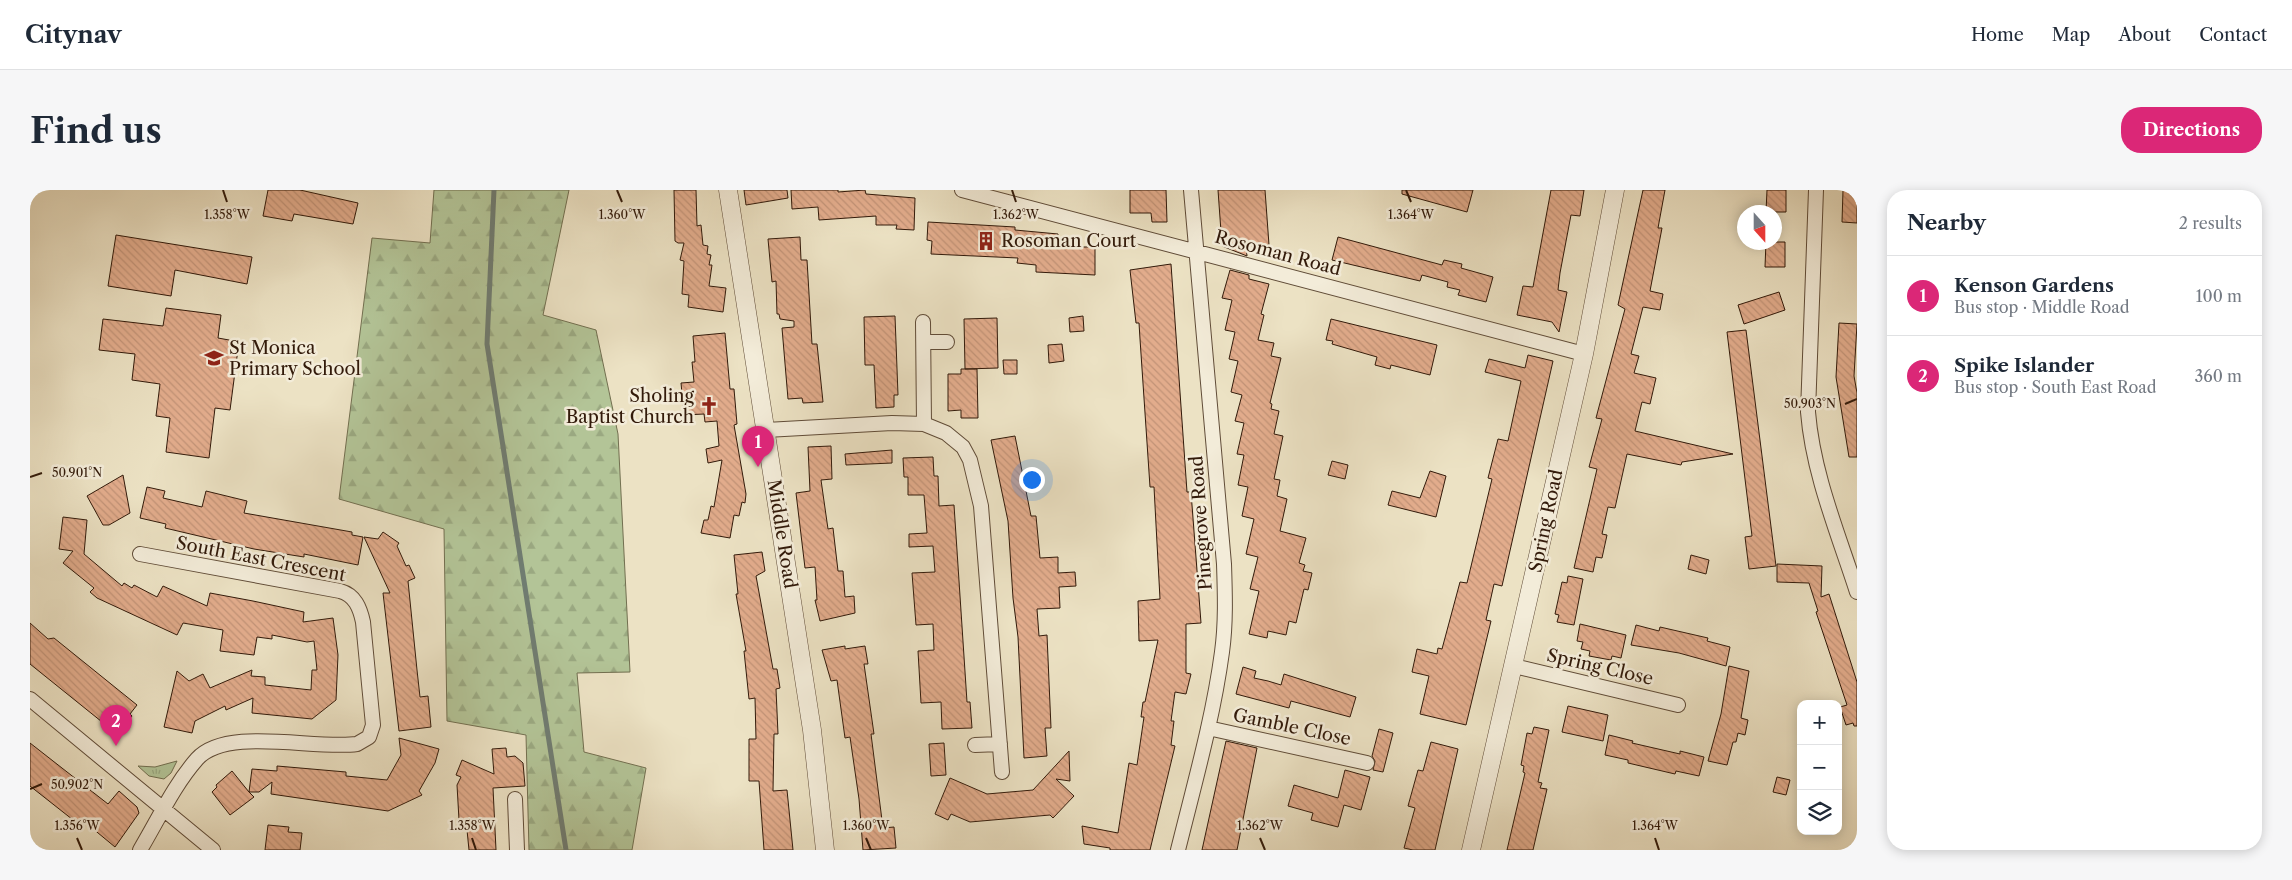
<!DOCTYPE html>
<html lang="en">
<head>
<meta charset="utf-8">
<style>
  body { margin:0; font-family:"Libre Caslon Text",serif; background:#f6f6f7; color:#1f2937 }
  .controls { position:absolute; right:15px; bottom:15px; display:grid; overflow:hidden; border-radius:10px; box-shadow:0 2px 12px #0003 }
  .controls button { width:45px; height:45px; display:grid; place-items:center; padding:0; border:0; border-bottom:1px solid #e0e1e3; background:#fff; color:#1f2937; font:25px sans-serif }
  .compass { position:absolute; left:1707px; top:15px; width:45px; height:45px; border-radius:50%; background:#fff; box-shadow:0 2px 12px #0003; rotate:159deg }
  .you { position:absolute; left:1001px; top:289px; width:18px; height:18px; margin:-12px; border:4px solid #fff; border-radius:50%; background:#1a73e8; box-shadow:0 0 0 8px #1a73e833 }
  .badge { display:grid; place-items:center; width:32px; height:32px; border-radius:50%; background:#db2777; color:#fff; font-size:16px; font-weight:700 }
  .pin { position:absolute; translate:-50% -41px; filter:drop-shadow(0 1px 2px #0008) }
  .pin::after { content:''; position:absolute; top:26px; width:18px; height:15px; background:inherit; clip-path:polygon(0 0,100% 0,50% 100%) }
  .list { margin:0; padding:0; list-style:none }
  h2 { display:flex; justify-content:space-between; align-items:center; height:65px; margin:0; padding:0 20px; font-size:21px }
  h2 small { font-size:16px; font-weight:400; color:#747a83 }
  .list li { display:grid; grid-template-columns:32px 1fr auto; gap:15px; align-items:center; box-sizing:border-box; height:80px; padding:0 20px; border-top:1px solid #e0e1e3 }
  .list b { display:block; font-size:19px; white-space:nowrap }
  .list p { margin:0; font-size:16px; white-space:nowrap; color:#747a83 }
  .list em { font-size:16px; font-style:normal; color:#747a83 }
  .icon { flex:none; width:28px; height:28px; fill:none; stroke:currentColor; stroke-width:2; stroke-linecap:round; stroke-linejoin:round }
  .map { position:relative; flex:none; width:1827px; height:660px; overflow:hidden; border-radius:20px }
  header { display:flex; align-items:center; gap:30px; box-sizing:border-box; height:70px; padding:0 25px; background:#fff; border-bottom:1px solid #e0e1e3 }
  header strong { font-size:24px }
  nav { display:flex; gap:28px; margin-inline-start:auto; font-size:18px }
  .intro { display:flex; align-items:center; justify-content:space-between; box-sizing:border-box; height:120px; padding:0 30px }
  h1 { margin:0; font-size:35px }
  .button { padding:12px 22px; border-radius:20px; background:#db2777; color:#fff; font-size:18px; font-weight:700 }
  main { display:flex; gap:30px; padding:0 30px }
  aside { flex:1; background:#fff; border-radius:20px; box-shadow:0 2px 12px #0003 }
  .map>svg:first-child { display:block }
  .grass { fill:url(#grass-tufts); stroke:#726f50 }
  .forest { fill:url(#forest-firs); stroke:#726f50 }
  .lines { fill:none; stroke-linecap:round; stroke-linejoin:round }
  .stream { stroke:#707c71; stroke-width:5 }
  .building { fill:url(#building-back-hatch); stroke:#321a0a }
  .minor-casing { stroke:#604c38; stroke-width:16 }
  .tertiary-casing { stroke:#604c38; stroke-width:19 }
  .minor { stroke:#f3ecd9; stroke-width:14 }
  .tertiary { stroke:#f3ecd9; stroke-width:18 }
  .ticks { fill:none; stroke:#321a0a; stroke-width:2 }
  .labels { text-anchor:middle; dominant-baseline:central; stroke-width:5; stroke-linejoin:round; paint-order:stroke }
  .poi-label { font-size:18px; fill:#321a0a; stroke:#f3ecd9; text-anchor:start }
  .street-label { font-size:18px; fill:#321a0a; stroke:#f3ecd9 }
  .ticks-label { font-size:12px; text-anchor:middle; fill:#321a0a; stroke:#f3ecd9; stroke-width:5; stroke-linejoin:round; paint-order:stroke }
</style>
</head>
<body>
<header>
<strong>Citynav</strong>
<nav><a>Home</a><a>Map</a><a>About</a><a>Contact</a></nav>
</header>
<div class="intro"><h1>Find us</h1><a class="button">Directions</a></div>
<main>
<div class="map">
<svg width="1827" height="660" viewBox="0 0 1827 660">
  <defs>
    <pattern id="grass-tufts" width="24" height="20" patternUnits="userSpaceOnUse" patternTransform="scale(1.25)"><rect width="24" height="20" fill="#b3c497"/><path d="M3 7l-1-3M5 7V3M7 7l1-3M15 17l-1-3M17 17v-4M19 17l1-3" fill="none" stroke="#9aa881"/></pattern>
    <pattern id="forest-firs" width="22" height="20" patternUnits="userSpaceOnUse" patternTransform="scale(1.25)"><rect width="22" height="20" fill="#b3c497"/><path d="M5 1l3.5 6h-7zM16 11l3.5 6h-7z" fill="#9aa881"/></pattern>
    <pattern id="building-back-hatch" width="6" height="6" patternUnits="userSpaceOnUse" patternTransform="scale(1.25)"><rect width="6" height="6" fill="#e2ac8c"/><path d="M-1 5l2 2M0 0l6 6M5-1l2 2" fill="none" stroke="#c29377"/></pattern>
  </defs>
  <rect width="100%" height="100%" fill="#ece2c4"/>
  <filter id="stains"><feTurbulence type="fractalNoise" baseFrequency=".004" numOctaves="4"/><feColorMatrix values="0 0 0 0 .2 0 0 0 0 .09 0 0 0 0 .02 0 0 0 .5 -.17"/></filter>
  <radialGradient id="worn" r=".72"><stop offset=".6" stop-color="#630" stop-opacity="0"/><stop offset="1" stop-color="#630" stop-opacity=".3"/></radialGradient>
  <path class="grass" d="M147,571l-6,12 -7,6 -15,-3 -11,-10 17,1z"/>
  <path class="forest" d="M404,0h135l-26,125 53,15 22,104 12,238 -53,1 7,79 62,16 -14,82h-103l-3,-115 -79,-14 -3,-192 -105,-30 33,-261 58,5z"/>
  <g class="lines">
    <path class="stream" d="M464,0l-7,154 79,506"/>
  </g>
  <path class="building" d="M238,0h32l58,13 -5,21 -59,-10 -2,7 -29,-5z
    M644,0h22l1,36 4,-1 2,20 5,1 -1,8 4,1 -2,10h3l-3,21 17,2 -3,24 -35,-5 1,-12 -7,-1 2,-33 -4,-1 4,-17h-6l-3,-2z
    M714,0h43l1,8 -42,7z
    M761,0h47v2l27,-2 1,4 49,4 -1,32 -18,-1 1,-4h-21v-9l-57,4 -1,-13 -26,2z
    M1100,0h36l1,32h-15l-1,-9h-21z
    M1188,0h47l4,55 -23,1 1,10 -25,-10z
    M1372,0h71l-6,22 -65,-18z
    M1521,0h33l-4,26 -9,-1 -11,58 -2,17 9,2 -8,40 -7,-10 -35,-7 6,-29 10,1z
    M1613,0h22l-7,38h4l-12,63 13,3 -3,16 -17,-3 -12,47 8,2 -5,17 22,5 -6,26 -8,-2 -7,29 98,23 -51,8 -1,3 -54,-11 -12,54 -7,-1 -6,27 5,1 -5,23 -6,-1 -3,15 -19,-4 23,-99 -8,-2 13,-48 -6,-1 29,-109 -7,-4z
    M1737,0h19v22h-20z
    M1813,0h14v33l-15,-1z
    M898,32l87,5v3l43,4 -1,13h38v28l-59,-3v-7l-19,-2 1,-5 -87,-4 1,-13 -5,-1z
    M86,45l136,22 -5,27 -72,-14 -4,26 -63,-10z
    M770,47l1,23h6l5,84h5l6,58 -20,1 -1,-5 -14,1 -6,-71 12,-1v-6l-14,-2 -1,-5h-2l-1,-33 -4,1 -4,-43z
    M1308,47l104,28 2,-5 18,4 -1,4 32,9 -7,25 -28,-7 2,-5 -13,-3 1,-5 -26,-7 -2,6 -88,-21z
    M1736,52h19v25h-20z
    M1141,74l16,228h4l10,131 -15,1v49l5,1 -5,20 -11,-2 -4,29h3l-3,24 4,1 -25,104h-40v-2l-26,-4 -2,-18 36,7 11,-70 8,2 7,-48h-3l2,-15h2l13,-62 -19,1 -1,-40 22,-2 -6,-112h-4l-10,-148 -1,-16h-3l-6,-53z
    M1200,80l19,5v4l20,5 -8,30 3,1 -6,25 16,3 -3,13 10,2 -11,45 2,1 -1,5 8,2 -5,23 9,2 -9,43 6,1 -3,16 10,3 -7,32 26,7 -7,25 6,2 -2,6 9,2 -4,17 -4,-1 -8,34 -7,-2 -3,14 -18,-4 -1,7 -18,-4 10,-43 -9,-2 8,-32 -12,-3 8,-35 -12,-3 6,-29 -10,-2 6,-30 -7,-1 7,-31 -9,-2 7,-26 -11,-3 7,-31 -9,-2 6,-27 -10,-2 7,-30 -10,-2z
    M1749,102l6,18 -41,14 -6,-19z
    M136,118l55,7 -3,23 11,2 6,3 3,6 -8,61 -15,-2 -6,50 -43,-6 4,-34 -14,-2 4,-32 -28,-4 3,-26 -36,-4 4,-31 60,7z
    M865,126l3,79h-4v12l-18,1 -2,-43h-9l-1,-48z
    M1053,126l1,15 -14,1 -1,-14z
    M967,128l1,50 -33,1 -1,-50z
    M1301,129l106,26 -7,30 -39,-10 -1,4 -15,-4 2,-8 -45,-13 1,-3 -7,-1z
    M1809,133l18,1 -3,52 3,17v64h-8l-13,-80z
    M1716,140l30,236 -27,3 -4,-32 7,-1 -25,-204z
    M695,143l5,56h4l3,35 -3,1 12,69 -1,9 -3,-1 -3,14 -5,-1 -4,23 -29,-5 3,-13h4l3,-14 3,1 8,-47 -14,3 -2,-14 13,-3 -2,-25 -12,1 -1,-8 -20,1 -3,-32 13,-1 -2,-20h3l-2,-26z
    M1032,154l2,17 -15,2 -1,-18z
    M1498,165l25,6 -51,225 -8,-2 -8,36 5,1 -25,104 -46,-11 9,-38 -17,-4 5,-23 20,5 1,-6 4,1 18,-67 7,1 25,-104 -4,-1 10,-39 10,2 13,-60 -36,-9 4,-13 36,9z
    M973,170h14v14h-13z
    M931,179h16l1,49h-17v-8l-13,1v-37h13z
    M985,246l16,80h5l4,42 18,-1v16l17,-1 1,14 -17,1 1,21 -23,1 2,27 8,-1 4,93h-6l2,28 -23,2 -6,-121 -5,-39 -5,-77 -17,-81z
    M801,256l1,33 -11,1 7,49 5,-1 5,43h5l2,26 9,-1 1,17 -35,8 -5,-21h2l-2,-33 -10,1 -9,-75 14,-2 -2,-44z
    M862,260v13l-46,2 -1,-11z
    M903,267l1,19h4l1,30 15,-1 13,197h3l2,26 -30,1 -1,-27 -20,1 -3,-52 16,-1 -1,-26 -17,1 -4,-52 23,-1 -2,-26 -24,1v-13l18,-1 -3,-38h-16v-18h-4l-1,-19z
    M1302,271l16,4 -3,14 -17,-4z
    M1400,281l16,5 -10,41 -48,-12 4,-14 28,7z
    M93,285l7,38 -21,12h-6l-16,-29z
    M117,297l18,4 -2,7 39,9 4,-16 41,10 -3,12 108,19v3l11,2 -5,28 -54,-11v3l-50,-8 -89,-21 1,-4 -26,-6z
    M33,327l24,3 -3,34 38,32 2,-3 8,5 2,-3 23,12 6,-11 44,20 3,-13 43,8 51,11 -1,10 30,-4 5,37 -2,45 -24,19 -60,-6 1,-15 -27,12 -1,-4 -30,15 -3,12 -28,-6 13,-56 12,10 14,-7 7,14 42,-18 -1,6 14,1v8l46,5 1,-20h5l-3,-29 -7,1 -35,-7v4l-15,-2 -3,18 -34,-4 3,-21 -40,-7 -6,12 -80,-37 -7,-6 4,-4 -31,-25 10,-12 -14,-2z
    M353,342l16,11 -2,3 9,20 3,-1 6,13 -7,3 9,89 3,27 8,-1 3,31 -32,4 -16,-138h7l-26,-56 14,2z
    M732,362l3,19 -9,5 17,93h4l3,19 -4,1 2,45h-4l-1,57 14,-1 6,60h-29l-5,-69h-10v-42h7l-1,-41 -6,1 -5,-48h2l-10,-57h2l-4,-39z
    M1661,365l18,5 -3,14 -18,-5z
    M1747,374l45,2 -1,31 8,-3 28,88v44h-3l-1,-3 -7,2 -6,-18 7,-2 -31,-93 2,-1 -9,-28 -32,-1z
    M1538,386l15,3 -9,46 -17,-3 2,-7 -4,-1 7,-32 5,1z
    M0,433l18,16 6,-1 83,67 -7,9 2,2 -15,18 -87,-70z
    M1550,434l46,11 -5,23 -9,-2 -1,4 -22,-4 1,-5 -9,-2 2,-7 -6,-1z
    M1606,435l23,6 1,-4 48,11 -1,3 23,6 -4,19 -47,-13 -48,-8z
    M815,456v3l20,-3 3,18h-4l10,70h-3l12,94 11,-1 2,21 -33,2 -4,-51 -9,-62 -5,1 -8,-58 -6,1 -9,-31z
    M1699,476l20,5 -8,47 7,2 -3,15 -7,-2 -2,9h-3l-6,23 -19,-4 13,-47z
    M1213,477l13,4 -2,7 14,3 13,4 3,-11 72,23 -6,20 -59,-16 -2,7 -53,-14z
    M1538,516l40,9 -5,26 -41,-9z
    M1504,537l15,3 -11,52 4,1 -2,5 7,1 -14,61h-26l18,-77 -2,-1 1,-6 -3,-1 6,-32 5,1z
    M1349,539l14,4 -10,39 -10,-2 2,-9 -3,-5z
    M1579,545l24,6 -1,2 48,11v-3l24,6 -5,19 -23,-5 -1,3 -47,-11v-3l-23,-5z
    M369,548l40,11 -4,14 -16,28 3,4 -34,16 -117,-17 1,-12 -13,10h-10l5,5 -24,18 -18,-23 5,-5 -1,-2 16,-14 17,21 3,-23 25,2v-5l69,6v4l41,4 14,-25z
    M1196,551l31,7 -20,102h-35z
    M1401,552l27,7 -23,101h-22l-9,-2 11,-40 -7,-2 10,-36 5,1z
    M0,553l78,61 11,-13 18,16 2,6 -24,34 -29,-24 -4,4 -52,-41z
    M914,553l2,32 -15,1 -2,-32z
    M476,558l1,9 8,-1 8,7 2,23 -32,2 3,62h-27l-3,-30h-7l-2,-35 4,-8 -5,-2 6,-15 32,14 -2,-25z
    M1039,561l1,30 -14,-2 18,17 -21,22 -3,-3 -80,7 -19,-8 -3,6 -13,-6 15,-36 37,16 46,-4z
    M1315,580l25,7 -9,33 -17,-5 -6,22 -27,-7 2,-7 -25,-7 6,-21 44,13z
    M1747,587l13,3 -4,15 -13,-3z
    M238,635l21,2 -1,5 14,1 -2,17h-35z"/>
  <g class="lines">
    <g class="minor-casing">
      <path id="minor" d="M932,0l622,164
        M1786,0l-8,222c5,62 30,121 49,180
        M893,132l1,102
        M894,152h23
        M736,240l126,-7 32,1 22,9 17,14 7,13 11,46 21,266
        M110,364l200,37c15,4 20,17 23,31l10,103 -4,12 -12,7c-43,6 -130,-18 -160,15 -23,26 -39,61 -57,91
        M1484,476l164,39
        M0,509l183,151
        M1178,538l159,35
        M945,555l25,-1
        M485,609l2,51
        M1148,660c16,-65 35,-131 44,-198 4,-29 3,-58 2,-88l-33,-374"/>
    </g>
    <g class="tertiary-casing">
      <path id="tertiary" d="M698,0l84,540 13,120
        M1441,660l113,-496 31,-164"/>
    </g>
    <use href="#minor" class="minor"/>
    <use href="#tertiary" class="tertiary"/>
  </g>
  <path class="ticks" d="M193,0l4,12M587,0l5,12M982,0l4,12M1376,0l5,12M1815,214l12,-5M0,287l12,-4M0,599l12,-5M47,648l5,12M442,648l4,12M836,648l5,12M1230,648l5,12M1625,648l4,12"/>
  <defs>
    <g id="building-bare" transform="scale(1.5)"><path d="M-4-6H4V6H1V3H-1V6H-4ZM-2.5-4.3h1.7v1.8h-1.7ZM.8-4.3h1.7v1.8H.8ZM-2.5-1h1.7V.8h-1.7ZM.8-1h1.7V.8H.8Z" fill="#8f2418" stroke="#f3ecd9" stroke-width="2.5" paint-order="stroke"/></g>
    <g id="school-bare" transform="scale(1.5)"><path d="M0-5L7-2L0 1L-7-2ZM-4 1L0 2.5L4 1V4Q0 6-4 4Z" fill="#8f2418" stroke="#f3ecd9" stroke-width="2.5" paint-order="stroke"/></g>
    <g id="church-bare" transform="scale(1.5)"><path d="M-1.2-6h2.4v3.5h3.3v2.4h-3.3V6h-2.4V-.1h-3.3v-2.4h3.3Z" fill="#8f2418" stroke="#f3ecd9" stroke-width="2.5" paint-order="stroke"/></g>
  </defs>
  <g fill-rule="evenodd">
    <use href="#building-bare" x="956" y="51"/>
    <use href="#school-bare" x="184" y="168"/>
    <use href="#church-bare" x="679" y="216"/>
  </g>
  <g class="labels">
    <g class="poi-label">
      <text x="971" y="51">Rosoman Court</text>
      <text x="199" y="158">St Monica<tspan x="199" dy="21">Primary School</tspan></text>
      <text x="664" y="206" text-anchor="end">Sholing<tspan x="664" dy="21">Baptist Church</tspan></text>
    </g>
    <g class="street-label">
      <text transform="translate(1248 63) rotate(15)">Rosoman Road</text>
      <text transform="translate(1516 331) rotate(-78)">Spring Road</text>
      <text transform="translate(1171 333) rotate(-94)">Pinegrove Road</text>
      <text transform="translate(752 344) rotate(81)">Middle Road</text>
      <text transform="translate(231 369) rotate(11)">South East Crescent</text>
      <text transform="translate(1570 477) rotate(13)">Spring Close</text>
      <text transform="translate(1262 537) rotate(12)">Gamble Close</text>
    </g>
  </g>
  <g class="ticks-label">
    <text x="197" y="29">1.358°W</text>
    <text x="592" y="29">1.360°W</text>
    <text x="986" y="29">1.362°W</text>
    <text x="1381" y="29">1.364°W</text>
    <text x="1780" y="218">50.903°N</text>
    <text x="47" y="287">50.901°N</text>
    <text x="47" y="599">50.902°N</text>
    <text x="47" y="640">1.356°W</text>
    <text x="442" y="640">1.358°W</text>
    <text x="836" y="640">1.360°W</text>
    <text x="1230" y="640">1.362°W</text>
    <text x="1625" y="640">1.364°W</text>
  </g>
  <rect width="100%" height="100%" filter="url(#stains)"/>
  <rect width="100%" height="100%" fill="url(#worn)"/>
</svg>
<div class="controls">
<button>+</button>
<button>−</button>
<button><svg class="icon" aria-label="layers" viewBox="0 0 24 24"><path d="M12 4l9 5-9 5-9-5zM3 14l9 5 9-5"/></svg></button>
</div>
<svg class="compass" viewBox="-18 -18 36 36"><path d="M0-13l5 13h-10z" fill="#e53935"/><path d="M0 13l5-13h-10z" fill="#747a83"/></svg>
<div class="you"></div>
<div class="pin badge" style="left:728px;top:277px">1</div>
<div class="pin badge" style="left:86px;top:556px">2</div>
</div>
<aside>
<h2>Nearby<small>2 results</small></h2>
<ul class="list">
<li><span class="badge">1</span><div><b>Kenson Gardens</b><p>Bus stop · Middle Road</p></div><em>100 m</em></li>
<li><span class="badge">2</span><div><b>Spike Islander</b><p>Bus stop · South East Road</p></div><em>360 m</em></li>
</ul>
</aside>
</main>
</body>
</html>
